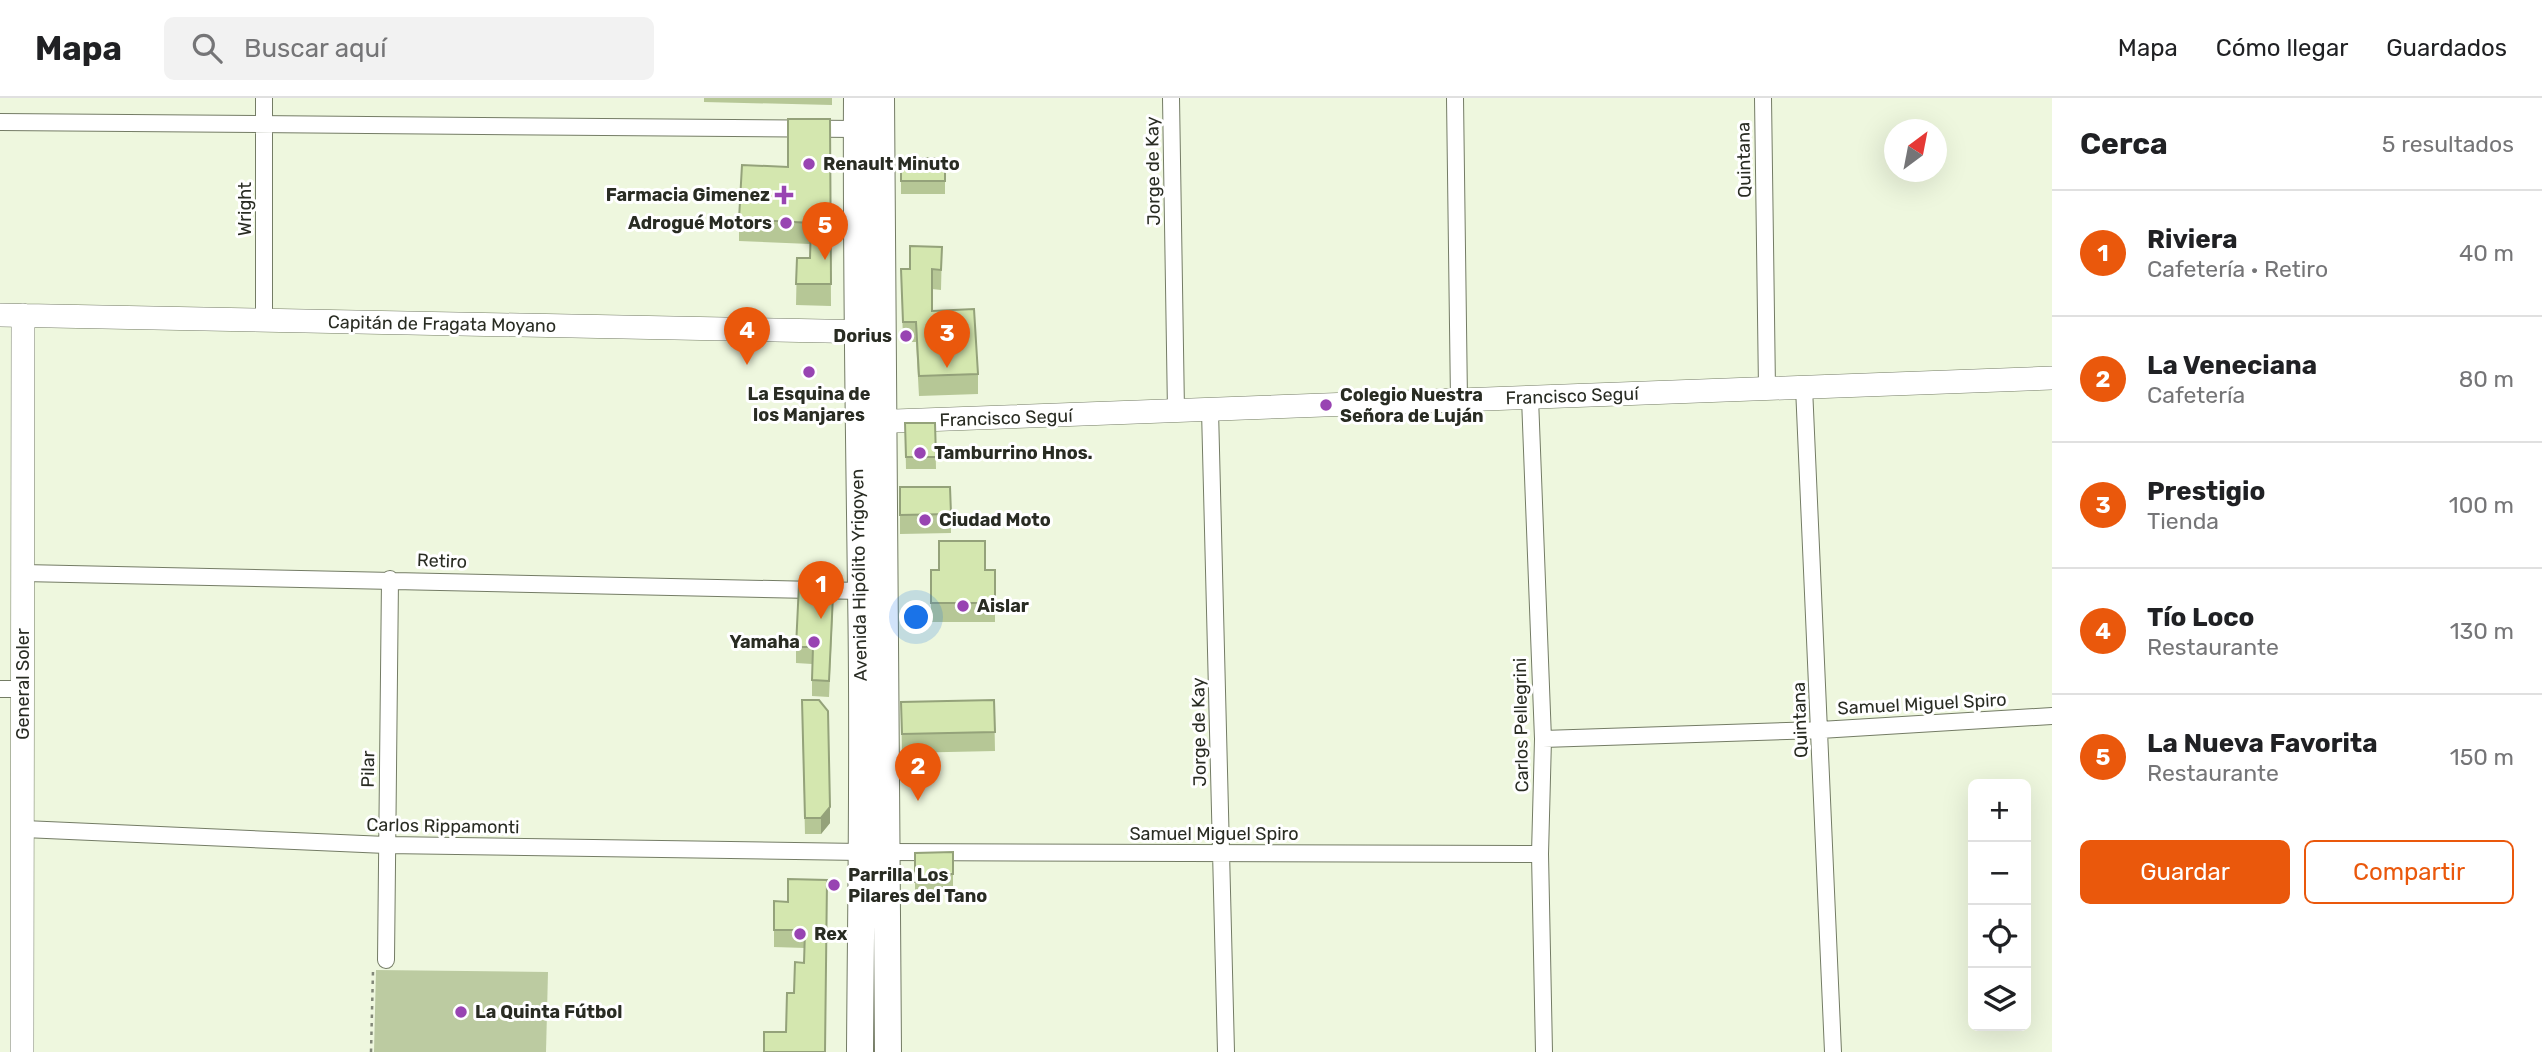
<!DOCTYPE html>
<html lang="es">
<head>
<meta charset="utf-8">
<style>
  body { margin:0; font-family:Rubik,sans-serif; background:#f2f2f2; color:#202124 }
  .controls { position:absolute; right:21px; bottom:21px; display:grid; overflow:hidden; border-radius:10px; box-shadow:0 7px 28px #0002 }
  .controls button { width:63px; height:63px; display:grid; place-items:center; padding:0; border:0; border-bottom:2px solid #e0e0e0; background:#fff; color:#202124; font:35px sans-serif }
  .compass { position:absolute; left:1884px; top:21px; width:63px; height:63px; border-radius:50%; background:#fff; box-shadow:0 7px 28px #0002; rotate:32deg }
  .you { position:absolute; left:917px; top:520px; width:24px; height:24px; margin:-18px; border:5px solid #fff; border-radius:50%; background:#1a73e8; box-shadow:0 0 0 10px #1a73e833 }
  .badge { display:grid; place-items:center; width:46px; height:46px; border-radius:50%; background:#ea580c; color:#fff; font-size:23px; font-weight:700 }
  .pin { position:absolute; translate:-50% -58px; filter:drop-shadow(0 2px 4px #0008) }
  .pin::after { content:''; position:absolute; top:37px; width:24px; height:21px; background:inherit; clip-path:polygon(0 0,100% 0,50% 100%) }
  .list { margin:0; padding:0; list-style:none }
  h2 { display:flex; justify-content:space-between; align-items:center; height:91px; margin:0; padding:0 28px; font-size:30px }
  h2 small { font-size:23px; font-weight:400; color:#757577 }
  .list li { display:grid; grid-template-columns:46px 1fr auto; gap:21px; align-items:center; box-sizing:border-box; height:126px; padding:0 28px; border-top:2px solid #e0e0e0 }
  .list b { display:block; font-size:26px; white-space:nowrap }
  .list p { margin:0; font-size:23px; white-space:nowrap; color:#757577 }
  .list em { font-size:23px; font-style:normal; color:#757577 }
  .actions { display:flex; gap:14px; padding:21px 28px }
  .actions a { flex:1; padding:16px 0; border:2px solid #ea580c; border-radius:10px; text-align:center; font-size:24px; color:#ea580c }
  .actions .main { background:#ea580c; color:#fff }
  .icon { flex:none; width:38px; height:38px; fill:none; stroke:currentColor; stroke-width:2; stroke-linecap:round; stroke-linejoin:round }
  .map { position:relative; flex:none; width:2052px; height:954px; overflow:hidden }
  header { display:flex; align-items:center; gap:42px; box-sizing:border-box; height:98px; padding:0 35px; background:#fff; border-bottom:2px solid #e0e0e0 }
  header strong { font-size:33px }
  nav { display:flex; gap:38px; margin-inline-start:auto; font-size:24px }
  .search { width:490px; height:63px; background:#f2f2f2; display:flex; align-items:center; gap:18px; box-sizing:border-box; padding:0 24px; border-radius:10px; color:#757577; font-size:26px }
  main { display:flex }
  aside { flex:1; background:#fff }
  .map>svg:first-child { display:block }
  .grass { fill:#bccba1 }
  .lines { fill:none; stroke-linecap:round; stroke-linejoin:round }
  .street-casing { stroke:#747c65; stroke-width:18 }
  .secondary-casing { stroke:#747c65; stroke-width:24 }
  .primary-casing { stroke:#747c65; stroke-width:28 }
  .path { stroke:#828878; stroke-width:2.5; stroke-dasharray:3.5 5; stroke-linecap:butt }
  .street { stroke:#fff; stroke-width:16 }
  .secondary { stroke:#fff; stroke-width:23 }
  .primary { stroke:#fff; stroke-width:26 }
  .wall { fill:#b6c796 }
  .shaded-wall { fill:#94a27a }
  .building { fill:#d4e7af; stroke:#94a27a; stroke-width:2 }
  .poi-dot { fill:#9844b2; stroke:#fff; stroke-width:2.5 }
  .labels { text-anchor:middle; dominant-baseline:central; stroke-width:6; stroke-linejoin:round; paint-order:stroke }
  .street-label { font-size:18px; fill:#292c23; stroke:#fff }
  .poi-label { font-size:18px; font-weight:bold; fill:#292c23; stroke:#fff; text-anchor:start }
</style>
</head>
<body>
<header>
<strong>Mapa</strong>
<div class="search"><svg class="icon" aria-label="search" viewBox="0 0 24 24"><circle cx="10" cy="10" r="6"/><path d="M15 15l6 6"/></svg>Buscar aquí</div>
<nav><a>Mapa</a><a>Cómo llegar</a><a>Guardados</a></nav>
</header>
<main>
<div class="map">
<svg width="2052" height="954" viewBox="0 0 2052 954">
  <rect width="100%" height="100%" fill="#eef7de"/>
  <path class="grass" d="M376,872l172,2 -2,80h-172z"/>
  <g class="lines">
    <g class="street-casing">
      <path id="street" d="M1171,0l5,313
        M1455,0l4,303
        M1763,0l4,291
        M0,24l857,7
        M264,222v-222
        M1804,289l29,665
        M1530,300l13,341 -3,115 4,198
        M1210,312l16,642
        M23,475l838,18
        M0,591h23
        M1543,641l277,-9 232,-14
        M24,731l362,16 475,7
        M887,754l653,2
        M386,862l4,-381"/>
    </g>
    <g class="secondary-casing">
      <path id="secondary" d="M0,217l875,17
        M867,324l1185,-44
        M22,954l1,-737"/>
    </g>
    <g class="primary-casing">
      <path id="primary" d="M857,0c-1,164 2,329 4,493 3,153 0,307 -1,461
        M881,0l7,954"/>
    </g>
    <path class="path" d="M371,954l2,-81"/>
    <use href="#street" class="street"/>
    <use href="#secondary" class="secondary"/>
    <use href="#primary" class="primary"/>
  </g>
  <path class="wall" d="M704,0h128v7l-128,-3z
    M830,21l1,187 -35,-1 1,-47h13v-14l-71,-3v-22z
    M901,60h44v36h-44z
    M942,149l-1,43 -9,-1v22l46,63v20l-59,2 -3,-54h-13l-2,-73h9z
    M905,325h30l1,46h-30z
    M900,389h50l1,46 -51,1z
    M931,472h64v52h-64z
    M833,513l-4,86 -17,-1v-32l-16,-1v-16z
    M994,602l1,51 -93,2 -1,-51z
    M802,618l28,107 -9,11h-16z
    M953,754v34h-10v8l-28,1v-42z
    M827,782l-41,152 8,-39 10,-30 1,-15 -31,-1v-46l14,1z"/>
  <path class="shaded-wall" d="M830,709v16l-9,11v-16z"/>
  <path class="building" d="M788,21h42l1,165h-35l1,-26h13l1,-35 -72,-4 3,-54 46,2z
    M901,60h44v23h-44z
    M910,148l32,1 -1,23 -9,-1v42l42,-2 4,65 -59,2 -3,-54h-13l-2,-53h9z
    M905,325h30l1,34h-30z
    M900,389h50l1,27 -51,1z
    M939,443h46v29h10v33h-64v-33h8z
    M799,486h22l12,11 -4,86 -17,-1 1,-33h-17z
    M802,602h17l9,11 2,96 -9,11h-16z
    M994,602l1,32 -93,2 -1,-32z
    M953,754v22h-10v7l-28,1v-29z
    M788,781l39,1 -2,172h-61v-20h22l1,-39h7l1,-31 9,1 1,-33h-31v-29l14,1z"/>
  <g class="poi-dot">
    <circle cx="809" cy="66" r="7"/>
    <path d="M780.5 86.5h7v7h7v7h-7v7h-7v-7h-7v-7h7z"/>
    <circle cx="786" cy="125" r="7"/>
    <circle cx="906" cy="238" r="7"/>
    <circle cx="809" cy="274" r="7"/>
    <circle cx="1326" cy="307" r="7"/>
    <circle cx="920" cy="355" r="7"/>
    <circle cx="925" cy="422" r="7"/>
    <circle cx="963" cy="508" r="7"/>
    <circle cx="814" cy="544" r="7"/>
    <circle cx="834" cy="787" r="7"/>
    <circle cx="800" cy="836" r="7"/>
    <circle cx="461" cy="914" r="7"/>
  </g>
  <g class="labels">
    <g class="street-label">
      <text transform="translate(1744 62) rotate(-91)">Quintana</text>
      <text transform="translate(1153 73) rotate(-91)">Jorge de Kay</text>
      <text transform="translate(245 111) rotate(-90)">Wright</text>
      <text transform="translate(442 226) rotate(1)">Capitán de Fragata Moyano</text>
      <text transform="translate(1572 298) rotate(-2)">Francisco Seguí</text>
      <text transform="translate(1006 320) rotate(-2)">Francisco Seguí</text>
      <text transform="translate(442 463) rotate(2)">Retiro</text>
      <text transform="translate(859 477) rotate(-91)">Avenida Hipólito Yrigoyen</text>
      <text transform="translate(23 586) rotate(-90)">General Soler</text>
      <text transform="translate(1922 606) rotate(-3)">Samuel Miguel Spiro</text>
      <text transform="translate(1800 622) rotate(-92)">Quintana</text>
      <text transform="translate(1521 627) rotate(-91)">Carlos Pellegrini</text>
      <text transform="translate(1199 634) rotate(-91)">Jorge de Kay</text>
      <text transform="translate(368 671) rotate(-89)">Pilar</text>
      <text transform="translate(443 728) rotate(1)">Carlos Rippamonti</text>
      <text x="1214" y="736">Samuel Miguel Spiro</text>
    </g>
    <g class="poi-label">
      <text x="823" y="66">Renault Minuto</text>
      <text x="770" y="97" text-anchor="end">Farmacia Gimenez</text>
      <text x="772" y="125" text-anchor="end">Adrogué Motors</text>
      <text x="892" y="238" text-anchor="end">Dorius</text>
      <text x="809" y="296" text-anchor="middle">La Esquina de<tspan x="809" dy="21">los Manjares</tspan></text>
      <text x="1340" y="297">Colegio Nuestra<tspan x="1340" dy="21">Señora de Luján</tspan></text>
      <text x="934" y="355">Tamburrino Hnos.</text>
      <text x="939" y="422">Ciudad Moto</text>
      <text x="977" y="508">Aislar</text>
      <text x="800" y="544" text-anchor="end">Yamaha</text>
      <text x="848" y="777">Parrilla Los<tspan x="848" dy="21">Pilares del Tano</tspan></text>
      <text x="814" y="836">Rex</text>
      <text x="475" y="914">La Quinta Fútbol</text>
    </g>
  </g>
</svg>
<div class="controls">
<button>+</button>
<button>−</button>
<button><svg class="icon" aria-label="locate" viewBox="0 0 24 24"><circle cx="12" cy="12" r="6"/><path d="M12 2v4M12 18v4M2 12h4M18 12h4"/></svg></button>
<button><svg class="icon" aria-label="layers" viewBox="0 0 24 24"><path d="M12 4l9 5-9 5-9-5zM3 14l9 5 9-5"/></svg></button>
</div>
<svg class="compass" viewBox="-18 -18 36 36"><path d="M0-13l5 13h-10z" fill="#e53935"/><path d="M0 13l5-13h-10z" fill="#757577"/></svg>
<div class="you"></div>
<div class="pin badge" style="left:821px;top:521px">1</div>
<div class="pin badge" style="left:918px;top:703px">2</div>
<div class="pin badge" style="left:947px;top:270px">3</div>
<div class="pin badge" style="left:747px;top:267px">4</div>
<div class="pin badge" style="left:825px;top:162px">5</div>
</div>
<aside>
<h2>Cerca<small>5 resultados</small></h2>
<ul class="list">
<li><span class="badge">1</span><div><b>Riviera</b><p>Cafetería · Retiro</p></div><em>40 m</em></li>
<li><span class="badge">2</span><div><b>La Veneciana</b><p>Cafetería</p></div><em>80 m</em></li>
<li><span class="badge">3</span><div><b>Prestigio</b><p>Tienda</p></div><em>100 m</em></li>
<li><span class="badge">4</span><div><b>Tío Loco</b><p>Restaurante</p></div><em>130 m</em></li>
<li><span class="badge">5</span><div><b>La Nueva Favorita</b><p>Restaurante</p></div><em>150 m</em></li>
</ul>
<div class="actions"><a class="main">Guardar</a><a>Compartir</a></div>
</aside>
</main>
</body>
</html>
